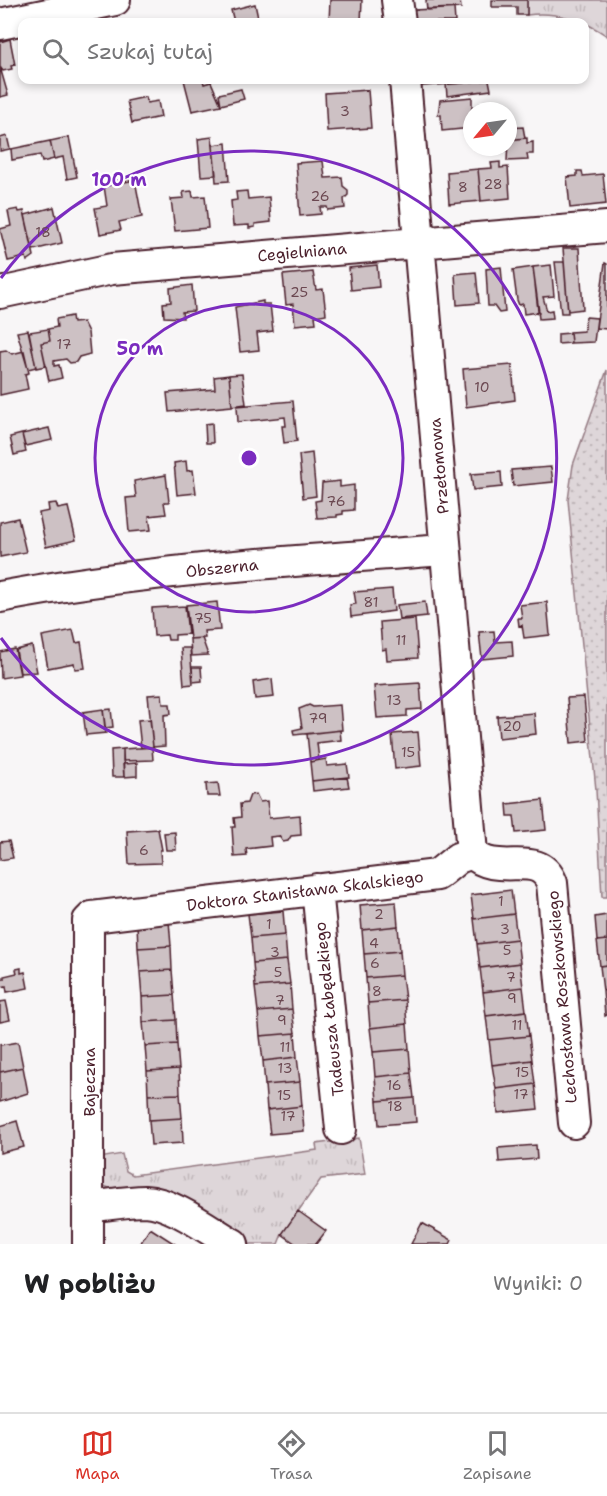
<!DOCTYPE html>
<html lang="pl">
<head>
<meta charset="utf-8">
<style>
  body { margin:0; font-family:"Shantell Sans",sans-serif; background:#f2f2f2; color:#202124 }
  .compass { position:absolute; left:463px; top:102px; width:54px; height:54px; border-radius:50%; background:#fff; box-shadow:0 3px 9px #0003; rotate:241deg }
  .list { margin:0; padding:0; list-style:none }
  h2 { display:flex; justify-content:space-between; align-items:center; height:78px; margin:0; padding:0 24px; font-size:26px }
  h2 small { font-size:20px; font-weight:400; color:#757577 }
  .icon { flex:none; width:33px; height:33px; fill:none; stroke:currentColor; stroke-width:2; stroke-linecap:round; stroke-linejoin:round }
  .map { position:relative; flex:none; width:607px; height:1244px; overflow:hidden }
  .search { position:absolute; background:#fff; box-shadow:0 3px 9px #0003; left:18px; right:18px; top:18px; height:66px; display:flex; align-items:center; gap:15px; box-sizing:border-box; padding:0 21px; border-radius:12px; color:#757577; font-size:22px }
  .sheet { height:168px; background:#fff }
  nav { display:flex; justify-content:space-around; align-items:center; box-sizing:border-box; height:84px; border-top:2px solid #e0e0e0; background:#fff; font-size:16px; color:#757577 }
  nav a { display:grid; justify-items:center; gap:3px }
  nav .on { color:#d93025 }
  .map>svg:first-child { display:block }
  .grass { fill:url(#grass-tufts); stroke:#947a82; stroke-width:1.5 }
  .park { fill:url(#park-dots); stroke:#947a82; stroke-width:1.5 }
  .building { fill:#cdc1c4; stroke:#4a1f2b; stroke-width:1.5 }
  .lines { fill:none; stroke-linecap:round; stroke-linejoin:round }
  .minor-casing { stroke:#4a1f2b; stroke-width:34 }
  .minor { stroke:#fff; stroke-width:30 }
  .ring { fill:none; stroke:#7b2cbf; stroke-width:3 }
  .labels { text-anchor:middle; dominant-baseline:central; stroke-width:4.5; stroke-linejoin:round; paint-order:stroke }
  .number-label { font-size:14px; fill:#6b4851 }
  .street-label { font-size:16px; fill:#4a1f2b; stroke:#fff }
  .centre { fill:#7b2cbf; stroke:#fff; stroke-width:3 }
  .ring-label { font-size:18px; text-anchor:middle; font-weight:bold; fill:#7b2cbf; stroke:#fff; stroke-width:4.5; stroke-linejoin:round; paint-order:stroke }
</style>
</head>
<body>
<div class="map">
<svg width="607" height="1244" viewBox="0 0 607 1244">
  <defs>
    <pattern id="grass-tufts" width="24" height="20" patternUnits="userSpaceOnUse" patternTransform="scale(1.5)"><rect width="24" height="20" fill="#ded6d9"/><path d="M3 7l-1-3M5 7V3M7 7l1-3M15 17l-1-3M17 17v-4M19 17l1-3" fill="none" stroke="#c0b7ba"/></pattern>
    <pattern id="park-dots" width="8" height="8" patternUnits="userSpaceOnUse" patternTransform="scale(1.5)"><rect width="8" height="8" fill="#ded6d9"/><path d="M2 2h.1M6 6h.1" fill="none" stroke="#c0b7ba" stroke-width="1.8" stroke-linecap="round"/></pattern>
  </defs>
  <rect width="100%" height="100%" fill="#f8f6f7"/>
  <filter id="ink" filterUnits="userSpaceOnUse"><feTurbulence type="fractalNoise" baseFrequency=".0167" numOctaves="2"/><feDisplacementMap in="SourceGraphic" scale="12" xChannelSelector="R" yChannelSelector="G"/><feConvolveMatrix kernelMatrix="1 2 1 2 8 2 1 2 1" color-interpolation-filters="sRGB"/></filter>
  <g filter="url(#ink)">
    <path class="grass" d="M527,0h80v36c-22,-16 -52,-25 -80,-21z
      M359,1138l6,36 -44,5 -39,55 -4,10h-38l-138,-59 -3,-27 23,-4 4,17 7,4 184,-25 -1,-6z"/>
    <path class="park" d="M607,370v527h-5l-6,-107 -28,-290 5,-35z"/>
    <path class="building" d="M330,0h32l-1,22h-32z
      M426,0h34l1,8 -34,2z
      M492,0h35v15h-10v-8h-25z
      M255,4l3,14 -8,2 1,2h-17l-3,-12z
      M454,8l1,14h-40l-1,-12z
      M10,39l5,26 -4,1 1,3 -9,2 -3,-4v-25z
      M0,67l8,28 -8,2z
      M184,80h19l1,4 7,-2 10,23 -29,6z
      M422,80h42v3l-41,3z
      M489,80l2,10 -44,6 -1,-12z
      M241,89l3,10 -23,6 -2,-11z
      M368,90l3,38 -44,3 -2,-38z
      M146,97l1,6 11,-2 3,16 -29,6 -5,-22z
      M472,97v31l-30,3 -1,-16h-3l2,-15z
      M523,127l2,11 -17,2v-12z
      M7,136l3,13 -10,2v-13z
      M69,137l8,40 -10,2 -4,-22 -9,2 -4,-18z
      M212,137l4,38 -15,1 -3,-37z
      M527,138v5l6,-1v12h-6l1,6 -21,1 1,-21z
      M50,141l4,18 -12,3 -2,-7 -28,5 -1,-11z
      M226,143l3,38 -13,1 -3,-37z
      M323,161l2,17 17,-1 1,9 5,4v5l-4,4 1,9 -17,2 -1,-3h-7l1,7 -21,2 -4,-53z
      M500,162v6l8,-1 2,31 -29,3 -3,-32 14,-1 -1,-5z
      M478,169l3,32 -32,3 -2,-32z
      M577,171h5l1,5 20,-2 3,30 -36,4 -3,-31 10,-1z
      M135,180l7,37 -23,5 2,8 -21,4 -5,-26 12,-2 -3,-20z
      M192,191l1,6 12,-1 3,32 -33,3 -4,-32 13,-1 -1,-6z
      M247,191l1,8 21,-2 2,25 -16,2v3l-6,1v-3l-16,1 -2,-25 6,-1 -1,-8z
      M54,207l8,36 -29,7 -8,-35z
      M18,209l1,3 5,-1 10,45 -7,5 -1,-4 -18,4 -8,-32 11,-3 -3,-15z
      M563,248h16l4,61 -15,2z
      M555,262h9l4,51h-7z
      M605,263l2,1v65l-11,-1z
      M377,265l2,22 -28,3 -2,-22z
      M551,265l3,31 -11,1 4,14 5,-1 1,8 -14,1 -6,-52z
      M501,267l4,45 -6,1 -5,-7h-6l-2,-37z
      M533,267l6,45 -15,2 -1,-10 -4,1 -2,-5 -4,-30z
      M313,272l3,18 7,-1 3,25 -11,2 1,7 -21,2 -2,-21 -7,1 -3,-30z
      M476,272l3,31 -22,2 -2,-31z
      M192,285l2,26 -12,1 1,6 -19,-1 -1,-14 8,-1 -1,-14z
      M263,301v3h7l3,27 -16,2 2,17 -19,2 -5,-45z
      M72,316l1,7 10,-1 5,10 2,22 -11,3 -3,5 -6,1 -4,-4 -12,2v5l5,-1 3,13 -13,3 -8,-38 9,-2 -2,-12 9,-2 -1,-8z
      M586,317l11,1 -3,24 -23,1 -1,-11 14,-1z
      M48,329l2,12 -9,2 5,23 -10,2 -7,-36z
      M28,330l8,37 -8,2 -11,-37z
      M570,333l1,10 -13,1v-10z
      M6,350l6,4 12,-3 5,22 -4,1 3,15 -28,6v-44z
      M512,365l3,35 -49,7 -3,-38z
      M242,374l4,30 -14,2 -3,-31z
      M229,375l3,31 -63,6 -2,-19 48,-4 -1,-12z
      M293,401l4,40 -13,2 -2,-17h4l-1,-9 -47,5 -1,-16z
      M212,423l1,20h-7l-1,-19z
      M49,428l3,12 -27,6 -3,-12z
      M22,434l4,18 -12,3 -4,-18z
      M312,453l4,43 -13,2 -4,-43z
      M186,461l1,10 6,-1 3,23 -19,2 -3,-32z
      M551,467l2,15 -40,4 -2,-16z
      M501,472l1,15 -29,3 -2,-16z
      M166,475l3,27h-5l2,12 -17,2 2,14 -22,2 -3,-34 10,-1 -2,-16z
      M340,481v6l14,-2v25l-11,1v3l-6,1v2l-20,1 -2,-17 6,-1 1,-17z
      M56,503l2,6 10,-2 8,33 -30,7 -7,-34 10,-2 -1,-7z
      M18,518l8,34 -26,5v-35z
      M392,589l2,22 -43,6 -1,-12 6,-1 -2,-12z
      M217,602l3,28 -16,1 1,7 -15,1 -4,-34z
      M425,602l2,14 -28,3 -2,-14z
      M547,602l3,33 -26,3 -2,-13 -3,1 -1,-8h4l-2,-13z
      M185,606l3,28 -13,1v5h-7l-1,-5 -13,1 -2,-28z
      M415,619l3,39 -31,2 -1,-11 -4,1 -2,-28z
      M73,630l3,13 5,-1 4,26 -10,1 -1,-6 -26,5 -6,-32z
      M494,631l1,11 17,-1 1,15 -31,3 -3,-27z
      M202,638l6,17 -17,1 -1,-17z
      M32,646l5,26 -17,1 -4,-23z
      M181,648h9l3,36 -9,1z
      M15,649l5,26 -19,3 -1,-26z
      M192,667h9l1,14 -9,1z
      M272,679l2,18 -19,2 -2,-17z
      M420,683l2,26 -15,1v6l-30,2 -3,-32z
      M162,694l1,10h7l1,10 -7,1 1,31 -12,1 -5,-52z
      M584,697l4,44 -17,2 -4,-45z
      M309,705l4,2 27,-2 2,25 -48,5 -1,-5 9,-2 -3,-19z
      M103,709l3,24 -20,2 -3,-23z
      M111,709l2,18 -8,1 -2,-18z
      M534,713l2,21 -37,4 -2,-22z
      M150,719l3,28 -12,1 -3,-28z
      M340,730l1,10 -24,3 2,17 -9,2 -3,-28z
      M418,732l3,34 -26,3 -3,-35z
      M152,747l1,13 -30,1v-12z
      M123,749l1,28h-12l-1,-27z
      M326,759l1,7 20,-2 2,13 -37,4 -2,-19z
      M137,763v13l-13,1 -1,-13z
      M347,777l2,10 -36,4 -1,-10z
      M218,783l2,13h-13l-1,-12z
      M256,794l4,8 7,-1 2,17 31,-3 1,20 -10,1 -3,5 -5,1 -4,-6 -9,1 1,9 -25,3 1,7 -13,1 -2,-30h3l-1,-9 7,-1 -1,-13 7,-1 3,-8z
      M543,800l3,30 -30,3 -2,-17h-6l-1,-12z
      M158,829l4,21h-2l1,13 -32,1 -2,-33z
      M175,832l1,18h-10l-2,-17z
      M9,841l4,17 -13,2v-18z
      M511,890l3,24 -40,5 -3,-24z
      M396,902l2,24 -36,4 -2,-25z
      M283,911l2,24 -34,3 -3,-24z
      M514,914l3,25 -40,5 -3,-25z
      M607,915v25l-10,1 -2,-24z
      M169,921l2,25 -33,2 -1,-25z
      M398,926l2,25 -36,3 -2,-24z
      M285,935l2,25 -34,3 -2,-25z
      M517,939l3,24 -40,5 -3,-24z
      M607,940v25l-7,1 -3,-25z
      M171,946l1,24 -32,2 -2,-24z
      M400,951l2,24 -36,3 -2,-24z
      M287,960l3,24 -35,3 -2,-24z
      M520,963l3,24 -40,5 -3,-24z
      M607,965v25l-4,1 -3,-25z
      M21,968v5l4,-1 3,16 -21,4 -1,-6 -5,1 -1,-7 4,-1v-3l13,-3 -1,-4z
      M172,970l2,25 -32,2 -2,-25z
      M402,975l3,25 -37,3 -2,-25z
      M290,984l2,25 -34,3 -3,-25z
      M523,987l3,24 -40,5 -3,-24z
      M607,990v25l-2,1 -2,-25z
      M174,995l2,25 -33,2 -1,-25z
      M405,1000l2,24 -37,4 -2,-25z
      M6,1001l4,19 -10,2v-20z
      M292,1009l3,24 -35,3 -2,-24z
      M526,1011l3,25 -40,4 -3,-24z
      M176,1020l1,24 -32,2 -2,-24z
      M407,1024l2,25 -36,3 -3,-24z
      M295,1033l2,24 -34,4 -3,-25z
      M529,1036l3,24 -40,5 -3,-25z
      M18,1042l5,25 -23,5v-29l1,2z
      M177,1044l2,25 -32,2 -2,-25z
      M409,1049l2,24 -36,4 -2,-25z
      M297,1057l3,25 -35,3 -2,-24z
      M532,1060l3,24 -39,5 -4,-24z
      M23,1067l5,26 -28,9v-30z
      M179,1069l1,25 -32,1 -1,-24z
      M411,1073l3,25 -37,3 -2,-24z
      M300,1082l2,24 -35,4 -2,-25z
      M535,1084l3,25 -40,4 -2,-24z
      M180,1094l2,24 -33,2 -1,-25z
      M414,1098l2,24 -37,3 -2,-24z
      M302,1106l2,25 -34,3 -3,-24z
      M182,1118l1,25 -32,2 -2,-25z
      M17,1121l7,26 -24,6v-27z
      M536,1145l1,14 -38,3 -1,-14z
      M298,1211l28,20 -10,13h-20l-14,-10z
      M422,1223l30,17 -2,4h-39z
      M150,1228l25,16h-35z"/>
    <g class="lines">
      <g class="minor-casing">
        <path id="minor" d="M397,0l3,22
          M0,24l115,-24
          M405,80l67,773
          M0,293l112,-24 495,-42
          M0,597c146,-28 297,-36 445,-47
          M317,889l24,240
          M89,1207c19,-2 38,-6 56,-6 27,1 64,29 88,43
          M88,1244v-323l4,-4 345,-42 21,-17 14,-5c27,26 66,-6 80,30l22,240"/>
      </g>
      <use href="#minor" class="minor"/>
    </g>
  </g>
  <g class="ring">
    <circle cx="249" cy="458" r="154"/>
    <path d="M1 278A307 307 0 1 1 1 638"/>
  </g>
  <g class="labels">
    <g class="number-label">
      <text x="345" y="111">3</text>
      <text x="493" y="184">28</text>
      <text x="463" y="187">8</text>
      <text x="320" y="196">26</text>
      <text x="43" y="232">18</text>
      <text x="299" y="292">25</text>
      <text x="64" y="344">17</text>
      <text x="482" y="387">10</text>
      <text x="336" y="501">76</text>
      <text x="371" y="602">81</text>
      <text x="203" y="618">75</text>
      <text x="401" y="640">11</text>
      <text x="394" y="700">13</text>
      <text x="318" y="718">79</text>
      <text x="512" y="726">20</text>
      <text x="408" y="752">15</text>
      <text x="144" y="850">6</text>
      <text x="501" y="901">1</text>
      <text x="379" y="914">2</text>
      <text x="269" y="924">1</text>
      <text x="505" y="929">3</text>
      <text x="374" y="943">4</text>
      <text x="507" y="950">5</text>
      <text x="275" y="952">3</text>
      <text x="375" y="963">6</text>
      <text x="278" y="972">5</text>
      <text x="511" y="977">7</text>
      <text x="377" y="991">8</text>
      <text x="512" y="998">9</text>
      <text x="280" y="1000">7</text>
      <text x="282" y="1020">9</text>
      <text x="517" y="1025">11</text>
      <text x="285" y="1047">11</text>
      <text x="285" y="1068">13</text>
      <text x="522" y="1072">15</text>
      <text x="394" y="1085">16</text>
      <text x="521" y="1094">17</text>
      <text x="284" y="1095">15</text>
      <text x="395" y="1106">18</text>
      <text x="288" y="1116">17</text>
    </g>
    <g class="street-label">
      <text transform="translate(302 252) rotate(-5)">Cegielniana</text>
      <text transform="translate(439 466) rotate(-95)">Przełomowa</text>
      <text transform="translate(222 568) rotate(-6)">Obszerna</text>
      <text transform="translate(305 891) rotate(-7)">Doktora Stanisława Skalskiego</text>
      <text transform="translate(562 997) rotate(-95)">Lechosława Roszkowskiego</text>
      <text transform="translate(329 1009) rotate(-96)">Tadeusza Łabędzkiego</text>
      <text transform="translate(89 1082) rotate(-90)">Bajeczna</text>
    </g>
  </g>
  <circle cx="249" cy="458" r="9" class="centre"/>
  <g class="ring-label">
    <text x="119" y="186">100 m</text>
    <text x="140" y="355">50 m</text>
  </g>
</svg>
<svg class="compass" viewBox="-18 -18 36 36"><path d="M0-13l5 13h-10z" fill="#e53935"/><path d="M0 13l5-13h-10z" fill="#757577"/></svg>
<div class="search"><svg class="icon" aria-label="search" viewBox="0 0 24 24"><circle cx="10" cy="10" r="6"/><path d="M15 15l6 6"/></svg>Szukaj tutaj</div>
</div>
<section class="sheet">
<h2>W pobliżu<small>Wyniki: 0</small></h2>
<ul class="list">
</ul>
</section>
<nav>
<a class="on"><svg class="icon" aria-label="map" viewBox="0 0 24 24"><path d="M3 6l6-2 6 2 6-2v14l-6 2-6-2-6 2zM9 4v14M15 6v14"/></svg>Mapa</a>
<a><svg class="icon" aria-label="directions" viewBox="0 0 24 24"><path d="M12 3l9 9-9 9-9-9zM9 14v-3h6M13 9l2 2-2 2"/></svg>Trasa</a>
<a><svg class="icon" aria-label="saved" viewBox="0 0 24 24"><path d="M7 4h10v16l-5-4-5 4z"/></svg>Zapisane</a>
</nav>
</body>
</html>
